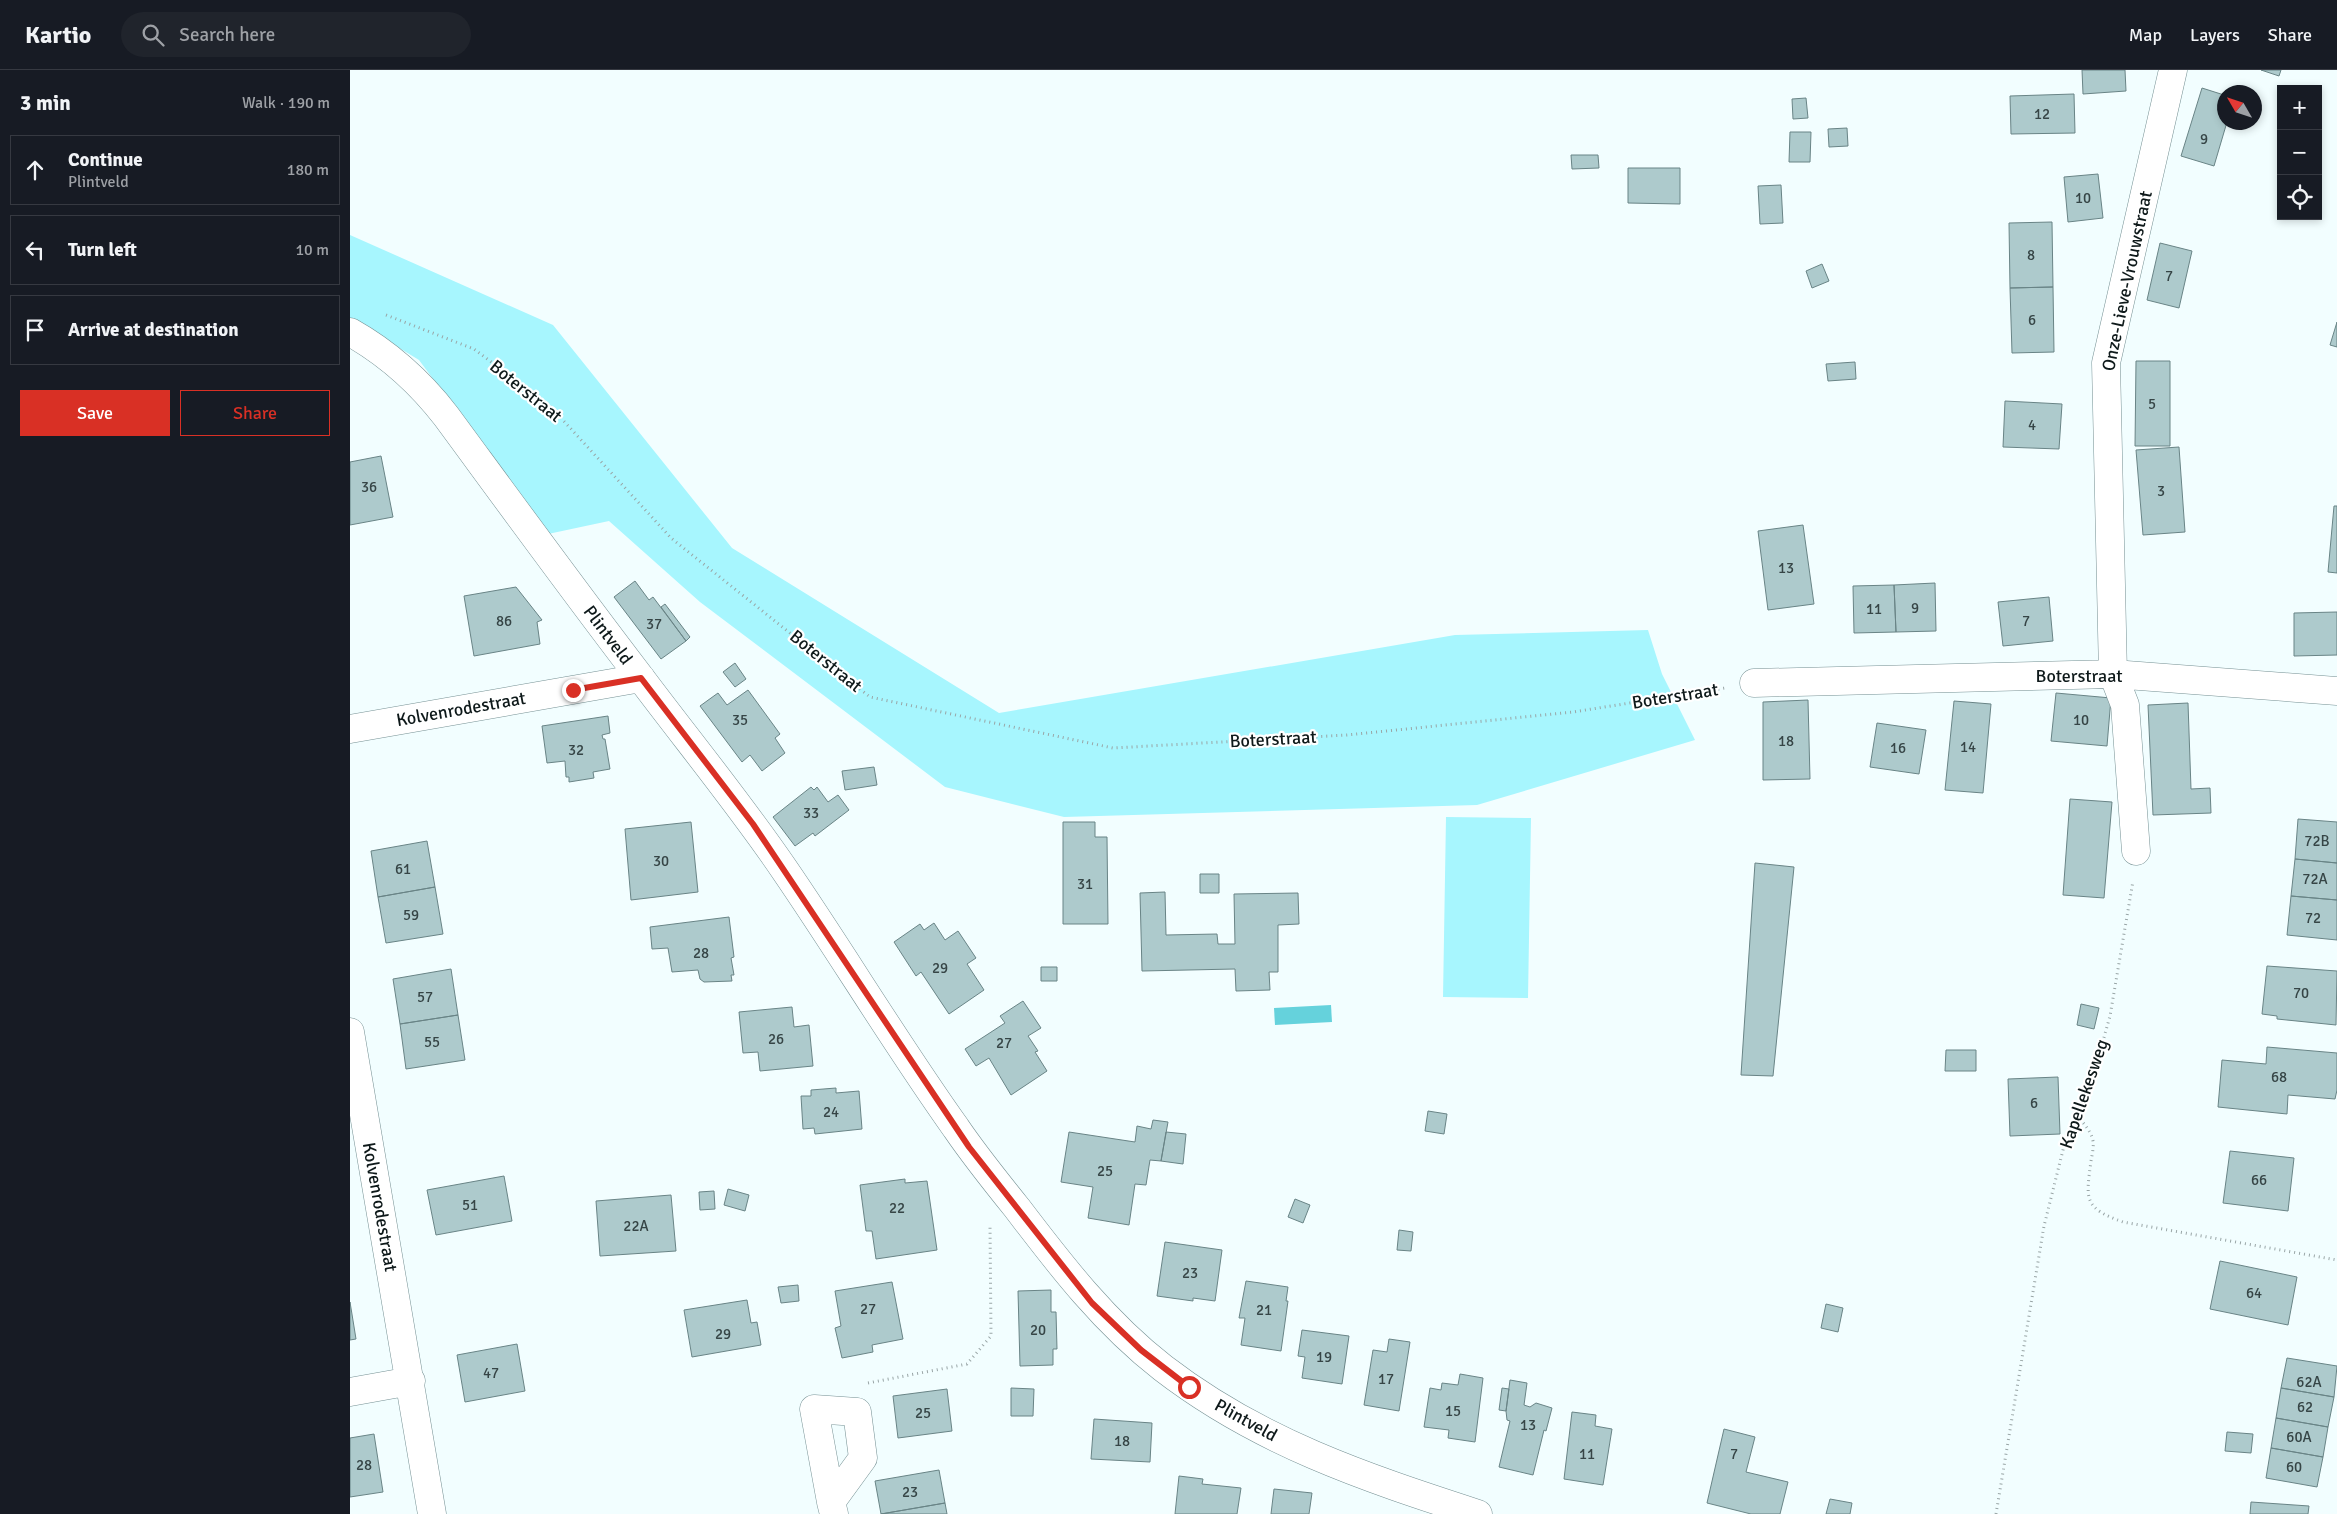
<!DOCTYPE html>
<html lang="en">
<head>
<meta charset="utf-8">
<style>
  body { margin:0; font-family:Signika,sans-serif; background:#20242c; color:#f1f3f6 }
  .controls { position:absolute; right:15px; top:15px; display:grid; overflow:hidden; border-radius:0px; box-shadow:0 2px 8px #0003 }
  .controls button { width:45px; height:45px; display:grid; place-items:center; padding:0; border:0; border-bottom:1px solid #363941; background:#171b24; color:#f1f3f6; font:25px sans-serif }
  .compass { position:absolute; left:1867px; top:15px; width:45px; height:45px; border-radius:50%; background:#171b24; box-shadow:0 2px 8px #0003; rotate:309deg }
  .stop { position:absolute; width:15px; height:15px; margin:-11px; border:4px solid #d93025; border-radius:50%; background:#fff }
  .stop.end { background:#d93025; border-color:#fff; box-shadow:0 1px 5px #0008 }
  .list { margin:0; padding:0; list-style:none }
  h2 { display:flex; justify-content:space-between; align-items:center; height:65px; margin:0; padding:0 20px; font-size:21px }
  h2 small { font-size:16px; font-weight:400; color:#9ea1a6 }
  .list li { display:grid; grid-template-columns:32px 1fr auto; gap:15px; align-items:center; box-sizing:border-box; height:70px; margin:0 10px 10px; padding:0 10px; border:1px solid #363941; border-radius:0px }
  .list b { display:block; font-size:19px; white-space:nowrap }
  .list p { margin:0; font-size:16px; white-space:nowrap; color:#9ea1a6 }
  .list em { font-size:16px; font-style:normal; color:#9ea1a6 }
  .actions { display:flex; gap:10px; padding:15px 20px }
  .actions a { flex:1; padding:11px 0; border:1px solid #d93025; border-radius:0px; text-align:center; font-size:18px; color:#d93025 }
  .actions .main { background:#d93025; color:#fff }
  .icon { flex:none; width:28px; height:28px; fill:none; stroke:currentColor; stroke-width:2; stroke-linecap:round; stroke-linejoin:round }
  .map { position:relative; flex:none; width:1987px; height:1444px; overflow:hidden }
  header { display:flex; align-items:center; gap:30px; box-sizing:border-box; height:70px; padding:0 25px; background:#171b24; border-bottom:1px solid #363941 }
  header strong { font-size:24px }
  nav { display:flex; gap:28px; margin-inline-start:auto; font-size:18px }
  .search { width:350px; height:45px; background:#20242c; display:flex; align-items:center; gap:12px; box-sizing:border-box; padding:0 18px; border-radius:28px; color:#9ea1a6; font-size:19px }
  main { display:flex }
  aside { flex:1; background:#171b24 }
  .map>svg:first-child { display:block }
  .green { fill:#a7f6fe }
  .water { fill:#65d2dc }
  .building { fill:#adcacc; stroke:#698486 }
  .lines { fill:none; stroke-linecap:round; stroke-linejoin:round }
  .minor-casing { stroke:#769194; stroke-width:29 }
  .path { stroke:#99a5a6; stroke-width:3; stroke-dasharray:1 4; stroke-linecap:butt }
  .minor { stroke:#fff; stroke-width:28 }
  .route { stroke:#d93025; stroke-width:6 }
  .labels { text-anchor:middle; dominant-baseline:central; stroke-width:4.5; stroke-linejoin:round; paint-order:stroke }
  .number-label { font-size:15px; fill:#364546 }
  .street-label { font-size:18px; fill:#0e191a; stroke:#fff }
</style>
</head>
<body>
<header>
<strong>Kartio</strong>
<div class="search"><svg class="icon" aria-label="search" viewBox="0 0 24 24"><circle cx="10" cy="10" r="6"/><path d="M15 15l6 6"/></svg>Search here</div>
<nav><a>Map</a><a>Layers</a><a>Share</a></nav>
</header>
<main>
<aside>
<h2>3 min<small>Walk · 190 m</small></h2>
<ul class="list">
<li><svg class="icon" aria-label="ahead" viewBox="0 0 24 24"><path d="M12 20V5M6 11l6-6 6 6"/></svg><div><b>Continue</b><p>Plintveld</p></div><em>180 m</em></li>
<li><svg class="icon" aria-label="left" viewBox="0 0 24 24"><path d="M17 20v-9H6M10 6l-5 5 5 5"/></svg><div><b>Turn left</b></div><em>10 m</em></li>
<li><svg class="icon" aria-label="arrive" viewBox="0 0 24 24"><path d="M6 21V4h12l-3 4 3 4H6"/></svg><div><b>Arrive at destination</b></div></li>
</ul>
<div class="actions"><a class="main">Save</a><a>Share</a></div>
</aside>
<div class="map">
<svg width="1987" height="1444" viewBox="0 0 1987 1444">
  <rect width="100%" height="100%" fill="#f2feff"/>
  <path class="green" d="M0,165l203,90 179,223 267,165 456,-78 193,-5 14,44 33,66 -218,65 -413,12 -119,-30 -245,-185 -91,-81 -61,13 -129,-174 -69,-42z
    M1096,747l85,1 -3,180 -85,-1z"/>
  <path class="water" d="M981,935l1,17 -57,3 -1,-17z"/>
  <path class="building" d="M1732,0h43l1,21 -43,3z
    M1911,0h20l-2,6z
    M1852,18l22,7v27h3l-13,44 -33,-10z
    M1724,24l1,39 -64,1 -1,-38z
    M1456,28l2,20 -15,1 -1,-20z
    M1497,58l1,18 -19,1 -1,-18z
    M1440,62h21l-1,30h-21z
    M1221,85h27l1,13 -27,1z
    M1278,98h52v36l-52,-1z
    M1748,104l5,44 -35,4 -4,-45z
    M1431,115l2,38 -23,1 -2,-38z
    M1702,152l1,65 -43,1 -1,-65z
    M1810,173l32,8 -13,57 -32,-8z
    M1472,194l7,17 -17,7 -6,-17z
    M1703,217l1,65 -42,1 -2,-65z
    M1987,252v25l-7,-2z
    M1786,291h34v85h-35z
    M1505,292l1,17 -28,2 -2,-17z
    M1655,331l57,3 -3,45 -56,-2z
    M1829,377l6,85 -42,3 -7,-85z
    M31,386l12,61 -43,8v-63z
    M1984,436h3v67l-9,-1z
    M1453,455l11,79 -46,6 -10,-79z
    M285,511l14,19 4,-3 33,44 -25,18 -47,-62z
    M1585,513l1,48 -40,1 -2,-47z
    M1544,515l2,47 -42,1 -1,-47z
    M166,517l26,33 -5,2 3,22 -66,12 -10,-60z
    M1699,527l4,44 -50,5 -5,-44z
    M315,534l25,33 -4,4 -25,-34z
    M1987,542v43l-43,1v-43z
    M385,593l11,16 -11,8 -12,-15z
    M398,620l32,44 -5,4 10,15 -23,18 -12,-16 -8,7 -42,-56 18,-13 9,12z
    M1706,623l55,5 -4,48 -56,-5z
    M1458,630l2,79 -47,1v-78z
    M1604,631l37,3 -8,89 -38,-3z
    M1838,633l3,86 19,-1 1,25 -58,2 -5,-110z
    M258,646l2,17 -8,2 1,4h2l5,30 -17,3 1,6 -25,4v-5h-3l-1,-16 -18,2 -5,-37z
    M1527,653l49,7 -7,44 -49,-7z
    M524,697l3,18 -32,5 -3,-19z
    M461,717l3,3 3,-3 11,15 10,-7 11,15 -34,26 -2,-3 -18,13 -22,-29z
    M1720,729l42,3 -8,96 -41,-3z
    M1948,749l39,3v41l-42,-4z
    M341,752l7,70 -67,8 -6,-71z
    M713,752h32v15h12l1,87h-45z
    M77,771l8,46 -57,10 -7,-46z
    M1945,789l42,4v37l-46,-4z
    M1405,793l39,4 -21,209 -32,-1z
    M850,804h19v19h-19z
    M85,817l8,47 -57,9 -8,-46z
    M815,822l1,43 51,-1 1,10h17l-1,-50 64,-1 1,31 -21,1v47h-9l1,18 -34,1 -1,-22 -93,2 -2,-78z
    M1941,826l46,4v40l-50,-5z
    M379,847l5,40 -3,1 3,17h-3l1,6 -28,1 -4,-3 -2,-9 -26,2 -4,-24 -16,1 -2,-22z
    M584,853l11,17 13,-9 18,27 -9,6 17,26 -35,24 -28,-42 -5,4 -22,-34 26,-18 4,6z
    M1917,896l70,5 -1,54 -59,-6v-3l-15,-2z
    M691,897h16v14h-16z
    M101,899l7,46 -58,9 -7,-45z
    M673,931l18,27 -13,8 10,15 -3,1 12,19 -36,24 -22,-37 -13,8 -11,-17 40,-26 -5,-7z
    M1731,934l18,4 -5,21 -17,-4z
    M442,937l2,20 15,-2 4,41 -53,5 -2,-19 -15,1 -4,-41z
    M108,945l7,45 -59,9 -6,-45z
    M1917,977l70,6v37l-2,9 -47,-4 -1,19 -69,-7 4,-47 44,4z
    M1596,980h30v21h-31z
    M1708,1007l2,57 -50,2 -2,-57z
    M486,1018v5l23,-2 3,38 -47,5 -1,-6 -11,1 -2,-33h10v-6z
    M1078,1041l19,3 -3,20 -19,-3z
    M803,1050l15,2 -7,39 -11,-1 -4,25 -11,-1 -6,41 -41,-7 5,-31 -32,-5 8,-50 66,10 2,-16 14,3z
    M816,1062l20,2 -3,30 -22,-3z
    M1880,1081l64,7 -6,53 -65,-8z
    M154,1106l8,45 -76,14 -9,-45z
    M555,1109v4l22,-2 10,69 -61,9 -4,-28h-6l-6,-46z
    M378,1119l21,6 -4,16 -21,-6z
    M364,1121l1,18 -15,1 -1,-18z
    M321,1125l5,56 -76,5 -4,-55z
    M945,1129l15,6 -7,18 -15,-6z
    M1049,1160l14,2 -2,19 -14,-1z
    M815,1172l57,8 -7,51 -22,-3v3l-36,-5z
    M1870,1191l77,16 -9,48 -78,-16z
    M896,1211l42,6 -2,14h2l-7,50 -40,-6 4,-27h-6z
    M542,1212l11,57 -31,6 1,7 -31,6 -7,-30 6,-2 -6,-35z
    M448,1215l1,16 -18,2 -3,-16z
    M701,1220v22h5l1,37h-4v16l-33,1 -2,-75z
    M397,1230l4,23 6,-1 4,23 -69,12 -8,-47z
    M0,1232l6,37 -6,1z
    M1476,1234l17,4 -5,24 -17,-4z
    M952,1260l47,6 -7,48 -40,-6 3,-21 -7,-1z
    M1039,1269l21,3 -11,69 -35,-6 9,-55 14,2z
    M167,1274l8,47 -60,11 -8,-47z
    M1937,1288l50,8 -3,31 -53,-9z
    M1110,1304l23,4 -8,64 -27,-4 1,-8 -25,-3 6,-39 11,2 1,-7 16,2z
    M1160,1310l17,3 -3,22 6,2 6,-4 16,5 -6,23 -2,-1 -11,45 -34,-8 11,-46 -3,-1 -1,-9z
    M661,1318l23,1 -1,27h-22z
    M1152,1318l7,1 -3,22 -7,-1z
    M1931,1318l53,9 -6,30 -52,-9z
    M597,1319l5,42 -54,7 -5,-42z
    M1222,1342l24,3 -1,11 17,3 -9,56 -39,-6z
    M1926,1348l52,9 -5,30 -52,-9z
    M744,1349l58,4 -2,39 -59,-3z
    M1374,1359l31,8 -9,35 42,10 -8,32h-29l-44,-11z
    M1877,1362l26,2 -2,19 -26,-2z
    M24,1364l9,58 -33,5v-59z
    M1921,1378l52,9 -6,30 -51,-9z
    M589,1400l6,33 -64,11 -6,-33z
    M829,1406l24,3 -1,5 39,4 -4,26h-62z
    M924,1419l38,4 -3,21h-38z
    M1480,1429l22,4 -2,11h-24z
    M1901,1432l58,4 -1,8h-58z
    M595,1433l2,11h-66z"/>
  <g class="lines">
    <g class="minor-casing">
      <path id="minor" d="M0,262c39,22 69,49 96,84 64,87 128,175 194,261 48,64 99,126 144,192 59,86 112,175 172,259 19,28 40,54 61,80 44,58 88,115 146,160 96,74 201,109 315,146
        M1404,613l359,-9 224,17
        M0,659l291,-51
        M1786,781l-11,-146 -12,-31 -7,-311 67,-293
        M0,962l82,482
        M0,1322l61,-11
        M481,1432l32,-44 -6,-46 -43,-3 17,93 3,12"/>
    </g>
    <path class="path" d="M36,245l88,34 76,57 121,132 199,159 243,51 234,-13 226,-23 152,-24
      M1727,1045c7,9 14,16 16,26 1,6 -1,14 -2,20 -5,38 -8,47 32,61l214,38
      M518,1313l99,-19 24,-28 -1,-111
      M1646,1444l48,-288 22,-88 30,-72 14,-50 23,-135"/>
    <use href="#minor" class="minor"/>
  </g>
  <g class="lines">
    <path class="route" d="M223,620l68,-12 112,146 216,323 123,156 49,47 48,37"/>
  </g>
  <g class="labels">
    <g class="number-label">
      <text x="1692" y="44">12</text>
      <text x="1854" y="69">9</text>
      <text x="1733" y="128">10</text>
      <text x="1681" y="185">8</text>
      <text x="1819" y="206">7</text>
      <text x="1682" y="250">6</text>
      <text x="1802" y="334">5</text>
      <text x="1682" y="355">4</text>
      <text x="19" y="417">36</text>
      <text x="1811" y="421">3</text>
      <text x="1436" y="498">13</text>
      <text x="1565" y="538">9</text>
      <text x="1524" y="539">11</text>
      <text x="154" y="551">86</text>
      <text x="1676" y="551">7</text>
      <text x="304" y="554">37</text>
      <text x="390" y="650">35</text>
      <text x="1731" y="650">10</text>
      <text x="1436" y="671">18</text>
      <text x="1618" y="677">14</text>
      <text x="1548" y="678">16</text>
      <text x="226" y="680">32</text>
      <text x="461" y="743">33</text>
      <text x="1967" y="771">72B</text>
      <text x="311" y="791">30</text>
      <text x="53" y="799">61</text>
      <text x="1965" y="809">72A</text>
      <text x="735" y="814">31</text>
      <text x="61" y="845">59</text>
      <text x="1963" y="848">72</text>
      <text x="351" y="883">28</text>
      <text x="590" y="898">29</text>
      <text x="1951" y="923">70</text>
      <text x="75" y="927">57</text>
      <text x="426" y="969">26</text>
      <text x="82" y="972">55</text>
      <text x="654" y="973">27</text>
      <text x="1929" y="1007">68</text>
      <text x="1684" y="1033">6</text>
      <text x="481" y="1042">24</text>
      <text x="755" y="1101">25</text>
      <text x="1909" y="1110">66</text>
      <text x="120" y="1135">51</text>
      <text x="547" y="1138">22</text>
      <text x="286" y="1156">22A</text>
      <text x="840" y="1203">23</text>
      <text x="1904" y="1223">64</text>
      <text x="518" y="1239">27</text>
      <text x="914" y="1240">21</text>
      <text x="688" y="1260">20</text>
      <text x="373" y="1264">29</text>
      <text x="974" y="1287">19</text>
      <text x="141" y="1303">47</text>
      <text x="1036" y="1309">17</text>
      <text x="1959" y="1312">62A</text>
      <text x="1955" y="1337">62</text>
      <text x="1103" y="1341">15</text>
      <text x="573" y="1343">25</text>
      <text x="1178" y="1355">13</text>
      <text x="1949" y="1367">60A</text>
      <text x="772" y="1371">18</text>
      <text x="1237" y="1384">11</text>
      <text x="1384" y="1384">7</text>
      <text x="14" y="1395">28</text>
      <text x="1944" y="1397">60</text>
      <text x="560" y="1422">23</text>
    </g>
    <g class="street-label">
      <text transform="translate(1777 211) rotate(-78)">Onze-Lieve-Vrouwstraat</text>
      <text transform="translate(176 321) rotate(39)">Boterstraat</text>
      <text transform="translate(258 565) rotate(53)">Plintveld</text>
      <text transform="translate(476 591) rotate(39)">Boterstraat</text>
      <text x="1729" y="606">Boterstraat</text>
      <text transform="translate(1325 626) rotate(-9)">Boterstraat</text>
      <text transform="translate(111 639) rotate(-10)">Kolvenrodestraat</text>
      <text transform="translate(923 669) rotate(-3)">Boterstraat</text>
      <text transform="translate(1734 1024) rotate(-71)">Kapellekesweg</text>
      <text transform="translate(30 1137) rotate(80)">Kolvenrodestraat</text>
      <text transform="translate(896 1350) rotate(29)">Plintveld</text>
    </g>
  </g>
</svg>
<div class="controls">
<button>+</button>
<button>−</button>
<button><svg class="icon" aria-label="locate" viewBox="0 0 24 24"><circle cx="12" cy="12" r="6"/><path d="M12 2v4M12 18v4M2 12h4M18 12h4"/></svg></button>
</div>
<svg class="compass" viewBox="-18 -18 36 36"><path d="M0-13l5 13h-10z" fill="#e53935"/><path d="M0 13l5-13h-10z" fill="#9ea1a6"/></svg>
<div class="stop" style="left:839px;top:1317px"></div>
<div class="stop end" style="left:223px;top:620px"></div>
</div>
</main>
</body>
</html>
